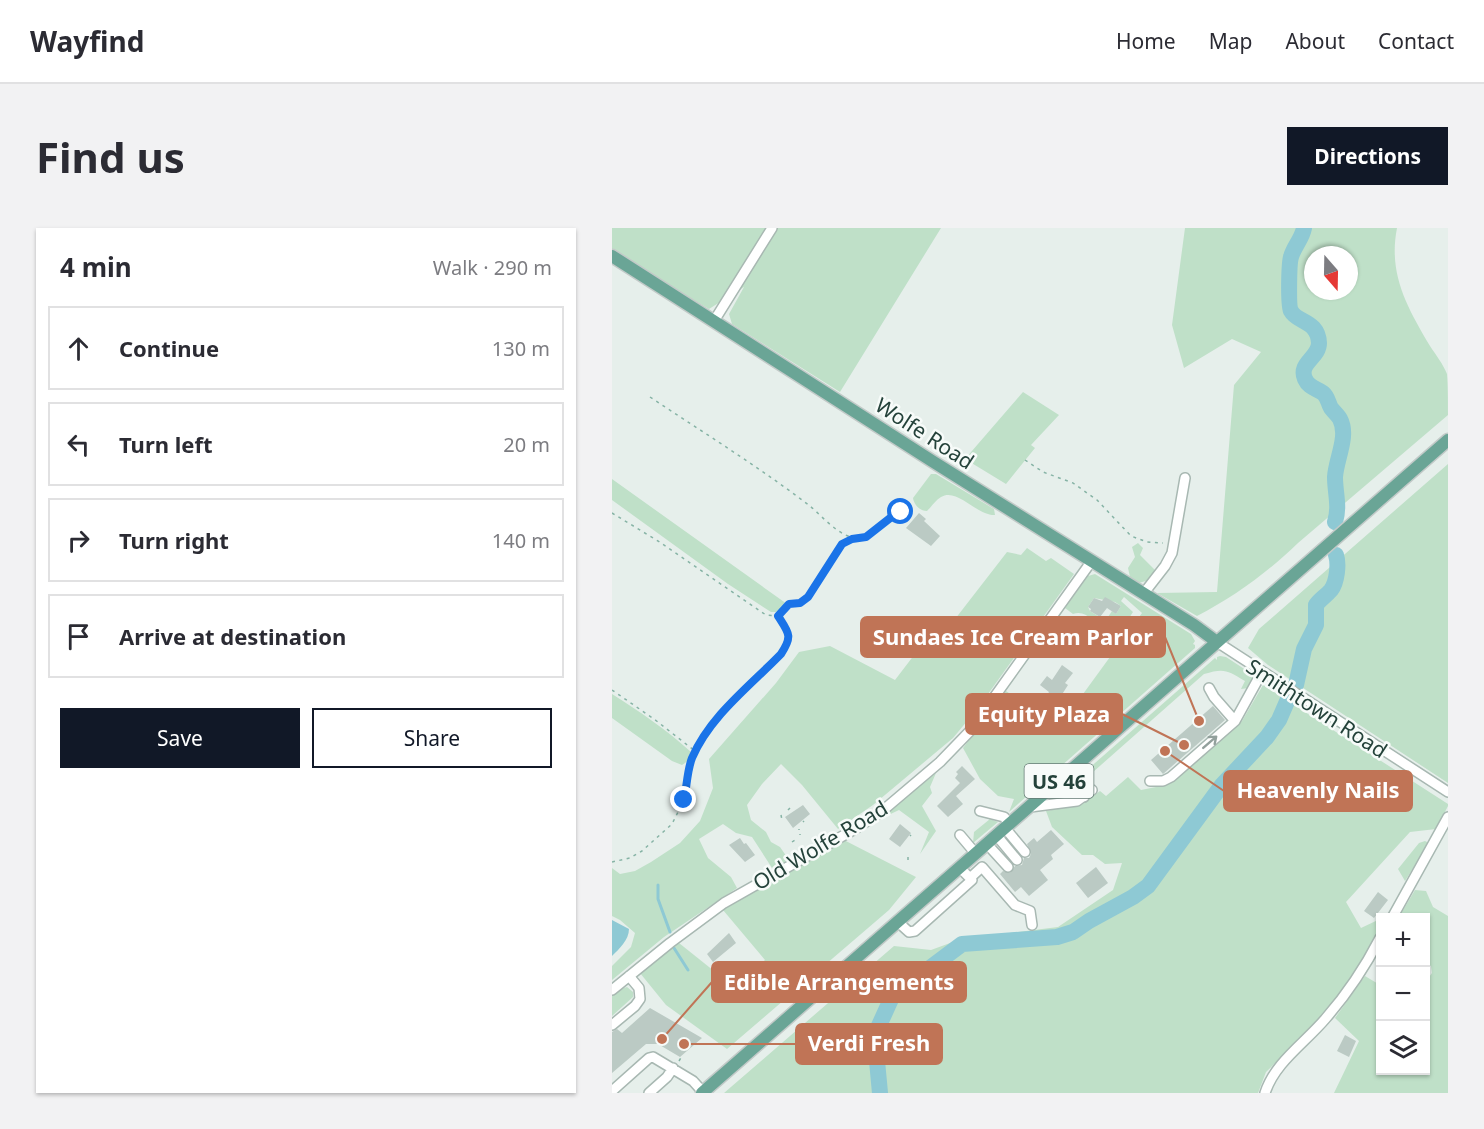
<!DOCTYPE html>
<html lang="en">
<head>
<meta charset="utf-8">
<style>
  body { margin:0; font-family:"Noto Sans",sans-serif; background:#f2f2f3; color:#2b2b33 }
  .controls { position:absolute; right:18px; bottom:18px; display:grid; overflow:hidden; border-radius:0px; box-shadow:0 2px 4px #0004 }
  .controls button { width:54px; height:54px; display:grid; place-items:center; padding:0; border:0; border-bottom:2px solid #e1e1e2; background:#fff; color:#2b2b33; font:30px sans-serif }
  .compass { position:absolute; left:692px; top:18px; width:54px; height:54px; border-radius:50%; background:#fff; box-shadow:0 2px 4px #0004; rotate:160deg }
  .stop { position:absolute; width:18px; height:18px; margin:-14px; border:4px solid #1a73e8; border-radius:50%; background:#fff }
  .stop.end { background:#1a73e8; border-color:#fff; box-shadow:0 2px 6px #0008 }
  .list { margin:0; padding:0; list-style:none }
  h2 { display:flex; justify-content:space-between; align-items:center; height:78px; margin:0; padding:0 24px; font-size:26px }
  h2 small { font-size:20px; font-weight:400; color:#7c7c81 }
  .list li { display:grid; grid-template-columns:39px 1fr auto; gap:18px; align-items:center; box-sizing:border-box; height:84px; margin:0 12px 12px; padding:0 12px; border:2px solid #e1e1e2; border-radius:0px }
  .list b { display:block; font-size:22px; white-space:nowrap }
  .list em { font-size:20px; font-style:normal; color:#7c7c81 }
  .actions { display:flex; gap:12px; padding:18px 24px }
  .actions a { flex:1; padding:14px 0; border:2px solid #111827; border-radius:0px; text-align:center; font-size:21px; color:#111827 }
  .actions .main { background:#111827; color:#fff }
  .icon { flex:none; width:33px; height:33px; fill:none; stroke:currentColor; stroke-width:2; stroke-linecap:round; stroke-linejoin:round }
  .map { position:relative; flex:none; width:836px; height:865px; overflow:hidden; border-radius:0px }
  header { display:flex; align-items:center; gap:36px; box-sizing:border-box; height:84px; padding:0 30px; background:#fff; border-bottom:2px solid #e1e1e2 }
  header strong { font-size:28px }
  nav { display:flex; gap:33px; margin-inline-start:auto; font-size:21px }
  .intro { display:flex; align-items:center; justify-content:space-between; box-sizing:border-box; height:144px; padding:0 36px }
  h1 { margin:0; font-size:42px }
  .button { padding:15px 27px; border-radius:0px; background:#111827; color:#fff; font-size:21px; font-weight:700 }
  main { display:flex; gap:36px; padding:0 36px }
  aside { flex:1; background:#fff; border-radius:0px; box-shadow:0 2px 4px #0004 }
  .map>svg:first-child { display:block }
  .green { fill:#bfe0c8; fill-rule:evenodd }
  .water { fill:#8ec9d4 }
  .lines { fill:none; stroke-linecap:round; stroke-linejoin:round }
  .stream { stroke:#8ec9d4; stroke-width:3 }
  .river { stroke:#8ec9d4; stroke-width:16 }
  .building { fill:#bbcac4 }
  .minor-casing { stroke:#a8b8b2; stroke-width:12 }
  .major-casing { stroke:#c2cac8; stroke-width:15 }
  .path { stroke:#86b3a5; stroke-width:1.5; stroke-dasharray:3 4.5; stroke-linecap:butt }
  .minor { stroke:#fff; stroke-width:9 }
  .major { stroke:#6aa596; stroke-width:12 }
  .oneway { stroke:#92a09c }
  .route { stroke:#1a73e8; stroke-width:8 }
  .labels { text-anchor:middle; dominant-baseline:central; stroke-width:5; stroke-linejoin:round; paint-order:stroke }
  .shield { fill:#f7fbf9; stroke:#637a73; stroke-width:1.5 }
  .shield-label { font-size:20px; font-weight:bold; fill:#24423a }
  .street-label { font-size:21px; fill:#24423a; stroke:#f7fbf9 }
  .leader { fill:none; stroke:#c07456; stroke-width:2 }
  .callout-dot { fill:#c07456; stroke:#f7fbf9; stroke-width:2 }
  .callout { fill:#c07456; stroke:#c07456; stroke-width:2 }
  .callout-label { font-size:22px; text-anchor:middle; font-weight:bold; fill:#fff }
</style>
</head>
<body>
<header>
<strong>Wayfind</strong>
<nav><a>Home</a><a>Map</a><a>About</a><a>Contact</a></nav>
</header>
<div class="intro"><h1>Find us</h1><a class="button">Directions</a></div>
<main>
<aside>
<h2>4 min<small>Walk · 290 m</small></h2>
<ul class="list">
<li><svg class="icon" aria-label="ahead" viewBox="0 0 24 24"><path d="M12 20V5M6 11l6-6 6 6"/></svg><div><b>Continue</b></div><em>130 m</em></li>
<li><svg class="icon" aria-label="left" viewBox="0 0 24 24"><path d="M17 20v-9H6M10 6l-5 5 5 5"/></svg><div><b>Turn left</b></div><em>20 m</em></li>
<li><svg class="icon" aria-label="right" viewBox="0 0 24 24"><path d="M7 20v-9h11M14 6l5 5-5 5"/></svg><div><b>Turn right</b></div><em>140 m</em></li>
<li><svg class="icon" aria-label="arrive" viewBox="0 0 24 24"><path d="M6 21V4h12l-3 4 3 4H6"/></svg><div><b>Arrive at destination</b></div></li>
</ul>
<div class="actions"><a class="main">Save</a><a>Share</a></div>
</aside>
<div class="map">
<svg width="836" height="865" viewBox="0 0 836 865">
  <rect width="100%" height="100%" fill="#e6efeb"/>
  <path class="green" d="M0,0h329l-101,164 -108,-68 -3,-10 15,-27 -35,22 -97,-57z
    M573,0h212c-9,46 10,79 33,118 6,9 13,18 17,28 1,11 1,29 1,41l-150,128c-30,29 -64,54 -101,73l-40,-23 60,-1 17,-207 27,-33 -29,-13 -48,29 -12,-43zM701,27h36v36h-36z
    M411,164l36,23 -28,30 4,3 -29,36 -41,-25z
    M836,236v319l-180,-118 -20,-17 11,-19z
    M319,246h5l58,35 1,6c-18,1 -38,-28 -54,-18 -5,3 -10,10 -14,14 -7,0 -13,-6 -14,-13z
    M0,251l175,125 -11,8h-5l-43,-28 -116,-84z
    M526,315l5,5 -3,7 15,15c-2,10 -8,11 -17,13l-8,-6 -2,-9 7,-11 -3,-10z
    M415,320l19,13 5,-3 23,16 -96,134 -25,30 -80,67 -35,24 -36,-44 -21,-21 -19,20 -15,21 4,15 15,12 5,10 9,5 9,13 -17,8 -20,-31 -16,-4 -13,-9 -24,15 9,19 23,19 6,11 -73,49 -52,43v-14l19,-19 4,-14 -15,-13 -8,-4v-48l8,6 15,-3 16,-9 29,-19 20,-22 13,-33 -4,-29 67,-76 23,-31 31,-6 65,34 39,-51 18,-6 55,-71 14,3z
    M483,346l96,60 4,7 -2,3 2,1v3l-186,164 5,-13 -16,-3 -18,-17 -17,-31 43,-57 53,36 83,-114 -18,-16 -3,4 12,11 -19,29 -9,-7 1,-14 6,-9 4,3 5,-8 -6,-4 -21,-4 -6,9 2,4 14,9v10c-10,-7 -18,-21 -31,-16l-8,-6 23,-32z
    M608,428l6,1 26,17 1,7 -4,7 -8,1 4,-8c-18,-11 -21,-13 -41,-7l-120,106 4,7 -4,1 -6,-3 1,-8 136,-119 2,2v-3z
    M651,457l185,119v2l-12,23 -26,3 -64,70 15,26 19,-9v8l-29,56 -37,42 -48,47 -8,21h-534l170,-147 37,4 30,-11 97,-12 55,-37 9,-27 -17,1 -12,-9h-11l-30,-28 -6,-16 35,-6 19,-14 6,5 22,-19 13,13 25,-5 76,-64z
    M0,466c27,17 55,36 79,58 0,7 -3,9 -9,13l-10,-4 -60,-43z
    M324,545l-6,14 2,6 -10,13 14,25 -16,23 9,-22 -30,-22 -21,10z
    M378,591l8,3 -25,21 1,-11z
    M230,611l74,38 -27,33 -162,139 -61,-44 -26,-32 39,-30 55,44 31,-27 -42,-50z
    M813,613l4,2 -24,38 -7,-12 21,-26z
    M803,662l11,1 7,16 15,9v177h-114l25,-52 -24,-23 30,-42 15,9 -1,17 1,1v67h46v-89l6,-8 -1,-7 -5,-2v-46l-27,-1z
    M15,759l6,5v5l-21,19v-20l9,-7z"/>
  <path class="water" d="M0,692l17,9c0,11 -10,20 -17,27z"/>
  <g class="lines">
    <path class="stream" d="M46,657v14l12,33
      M62,720l14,22"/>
    <path class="river" d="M692,0c-2,11 -10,18 -13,29 -2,6 -3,49 0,54 6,12 27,9 28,32 0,15 -21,20 -14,36 4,9 11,9 18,14 5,4 5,10 8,15 3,4 7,7 9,11 9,17 -4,40 -5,58 0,16 5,29 0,45
      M684,457l8,-36 12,-24v-20c4,-6 10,-9 15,-15 6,-8 8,-26 5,-35
      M268,865l-4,-43 1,-20 15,-33 8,-12 26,-14 36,-27 95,-7 16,-5 16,-11 44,-24 15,-11 74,-101 45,-48 12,-17 10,-23"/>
  </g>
  <path class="building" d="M307,285l7,6 -2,2 16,15 -9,10 -25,-18z
    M493,369l16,9 -5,8 -9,-6 -7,9 -10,-6 1,-2 -3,-2 6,-9 8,3z
    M450,437l11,8 -8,10 3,2 -14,22 -10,-7 5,-8 -9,-7 7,-9 5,4z
    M601,478l12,14 -62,54 -12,-14z
    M350,538l13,13 -19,17 7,8 -15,13 -11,-11 23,-23 -5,-5 3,-4 -2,-2z
    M191,577l7,9 -17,14 -8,-11z
    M288,596l11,9 -11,14 -11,-8z
    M439,602l13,14 -13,11 2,4 -13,11 8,10 -19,16 -8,-9 -6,5 -15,-18 3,-3 7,2 5,-7 7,-1 2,-7h5l2,-4 -4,-10 7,-6 3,4z
    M128,610l4,6 2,-1 9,12 -10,7 -16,-17z
    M484,639l12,16 -20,15 -12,-15z
    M766,664l10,8 -14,18 -10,-7z
    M117,705l7,10 -23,19 -6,-8z
    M38,780l52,30 -22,19 -22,-13h-12l-34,29v-41l5,-3 5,4z
    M733,807l11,6 -7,16 -12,-6z"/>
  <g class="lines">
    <g class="minor-casing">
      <path id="minor" d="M102,93l58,-93
        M532,365l21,-27 7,-13 13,-75
        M605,414l231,150
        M597,460l5,9 21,24
        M453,548l19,21
        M538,553h13l8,-4 64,-56 27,-49
        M418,579l47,-6 15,-11
        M368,583l24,6 6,7
        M393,600l20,24
        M348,607l16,19
        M385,608l20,24
        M375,616l21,23
        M358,650l12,-11 33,38 15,6 2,14
        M780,690l56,-101
        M286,694l11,10 6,-1 57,-51 -12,-12
        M0,762l58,-47 54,-40 131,-74 26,-17 59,-50 30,-31 121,-169
        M0,797l23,-19 5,-7 -1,-11 -10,-12
        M0,863l37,-33 4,-1 40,24 10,11
        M37,865l18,-16 6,-9
        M653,865c10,-31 40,-50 61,-75 21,-24 39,-51 54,-80"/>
    </g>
    <g class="major-casing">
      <path id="major" d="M0,28l320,205 262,164 23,17
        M90,865l746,-653"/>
    </g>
    <path class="path" d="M38,169c54,36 109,70 160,109 13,11 31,33 49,32 17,0 27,-19 42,-26
      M413,232l18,12 30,11 24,17 34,36 16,6 16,1
      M0,285l46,28 108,74 11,1
      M167,387l10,-11 11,-1 8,-6 34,-53 12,-5
      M0,462l42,29 41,32
      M176,582l2,-2
      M169,587l1,5
      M191,593l1,1
      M187,601v1
      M188,606v1
      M298,607l1,1
      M180,614l3,-2
      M296,632v-3
      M0,634l18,-4 12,-7 30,-27 12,-24 8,-41 16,-28 15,-19 58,-58c12,-18 8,-21 -3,-38
      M67,833l3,-5"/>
    <use href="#minor" class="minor"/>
    <use href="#major" class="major"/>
  </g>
  <defs><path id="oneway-shaft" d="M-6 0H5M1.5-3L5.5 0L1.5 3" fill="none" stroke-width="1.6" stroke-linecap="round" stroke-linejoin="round" transform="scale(1.5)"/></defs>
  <use class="oneway" href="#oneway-shaft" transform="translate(598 514) rotate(-41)"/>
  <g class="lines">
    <path class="route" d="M72,572c3,-14 3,-29 8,-42 18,-42 58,-72 89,-104 12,-18 8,-21 -3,-38l11,-12 11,-1 8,-6 34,-53 10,-5 14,-2 28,-22 7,-3"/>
  </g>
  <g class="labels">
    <rect class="shield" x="412.5" y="536" width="69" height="34" rx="4.5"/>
    <g class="shield-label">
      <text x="447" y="553">US 46</text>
    </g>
    <g class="street-label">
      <text transform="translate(313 205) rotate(33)">Wolfe Road</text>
      <text transform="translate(705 480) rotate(33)">Smithtown Road</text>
      <text transform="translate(208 617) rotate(-31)">Old Wolfe Road</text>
    </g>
  </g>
  <path class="leader" d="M587 493L553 409M572 517L510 486M553 523L612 563M50 811L100 754M72 816L184 816"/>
  <g class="callout-dot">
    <circle cx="587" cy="493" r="6"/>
    <circle cx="572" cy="517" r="6"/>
    <circle cx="553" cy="523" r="6"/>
    <circle cx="50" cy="811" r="6"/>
    <circle cx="72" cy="816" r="6"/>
  </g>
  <g class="callout">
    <rect x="249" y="389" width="304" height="40" rx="6"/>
    <rect x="354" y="466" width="156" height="40" rx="6"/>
    <rect x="612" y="543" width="188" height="40" rx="6"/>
    <rect x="100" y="734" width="254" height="40" rx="6"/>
    <rect x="184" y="796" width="146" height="40" rx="6"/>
  </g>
  <g class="callout-label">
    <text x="401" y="417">Sundaes Ice Cream Parlor</text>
    <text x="432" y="494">Equity Plaza</text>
    <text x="706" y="570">Heavenly Nails</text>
    <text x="227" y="762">Edible Arrangements</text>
    <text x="257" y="823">Verdi Fresh</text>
  </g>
</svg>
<div class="controls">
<button>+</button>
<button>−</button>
<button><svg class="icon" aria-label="layers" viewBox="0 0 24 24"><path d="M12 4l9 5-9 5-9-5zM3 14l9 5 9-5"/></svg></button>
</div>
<svg class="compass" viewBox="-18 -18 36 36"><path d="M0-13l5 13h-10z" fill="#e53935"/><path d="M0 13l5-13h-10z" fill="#7c7c81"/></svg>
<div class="stop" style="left:289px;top:284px"></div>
<div class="stop end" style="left:72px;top:572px"></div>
</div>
</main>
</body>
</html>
